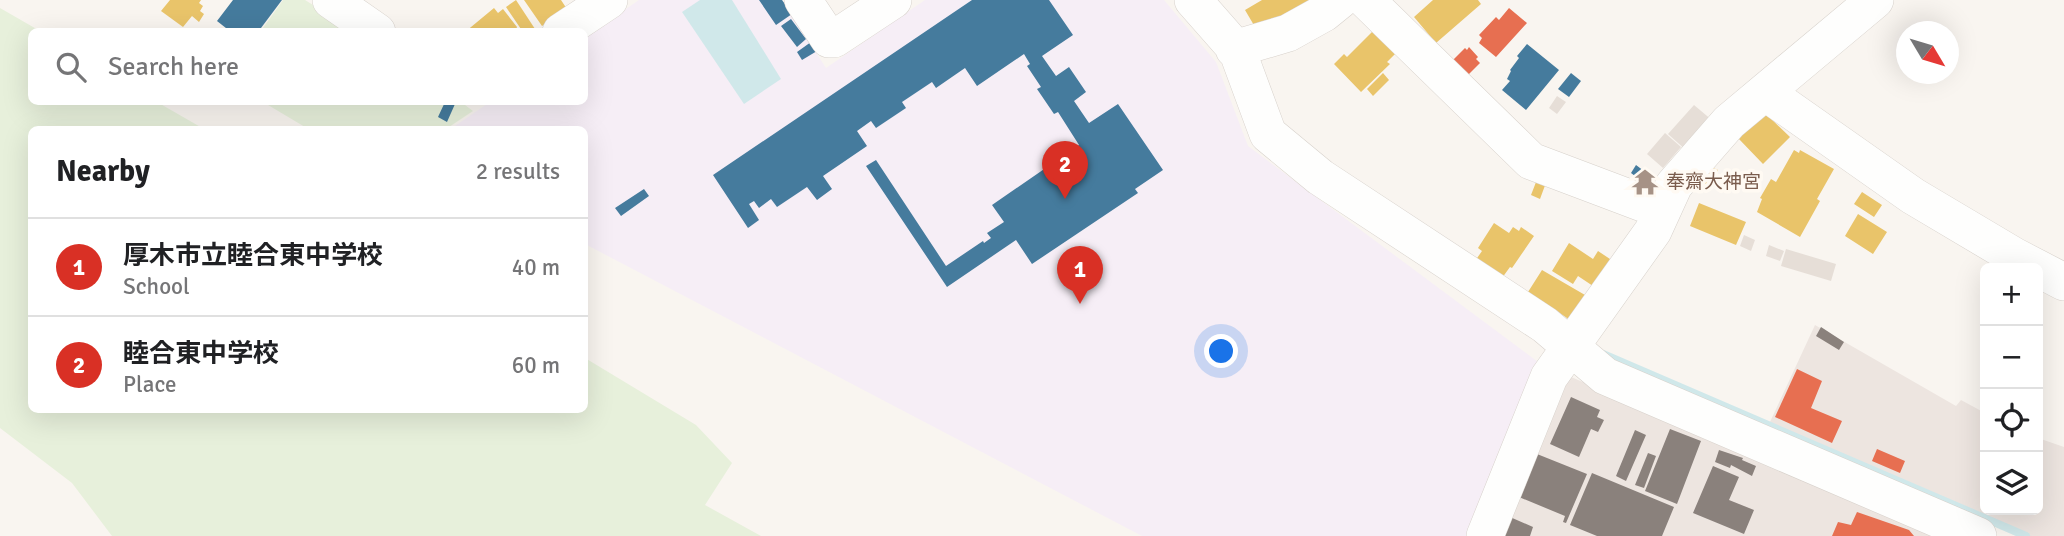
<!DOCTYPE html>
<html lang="en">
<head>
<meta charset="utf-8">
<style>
  body { margin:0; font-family:Signika,"Noto Sans JP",sans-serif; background:#f2f2f2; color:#202124 }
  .controls { position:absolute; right:21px; bottom:21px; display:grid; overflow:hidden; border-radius:10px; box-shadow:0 7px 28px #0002 }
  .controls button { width:63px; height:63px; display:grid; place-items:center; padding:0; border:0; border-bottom:2px solid #e0e0e0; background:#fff; color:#202124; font:35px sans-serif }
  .compass { position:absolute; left:1896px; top:21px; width:63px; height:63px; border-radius:50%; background:#fff; box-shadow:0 7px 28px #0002; rotate:128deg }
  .you { position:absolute; left:1222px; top:352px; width:24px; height:24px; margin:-18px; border:5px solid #fff; border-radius:50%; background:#1a73e8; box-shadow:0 0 0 10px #1a73e833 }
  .badge { display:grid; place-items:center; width:46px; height:46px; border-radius:50%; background:#d93025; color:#fff; font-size:23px; font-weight:700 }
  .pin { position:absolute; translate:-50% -58px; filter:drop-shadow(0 2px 4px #0008) }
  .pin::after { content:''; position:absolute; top:37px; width:24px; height:21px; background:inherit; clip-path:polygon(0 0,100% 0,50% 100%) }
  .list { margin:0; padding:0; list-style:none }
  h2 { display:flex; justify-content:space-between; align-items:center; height:91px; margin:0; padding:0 28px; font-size:30px }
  h2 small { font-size:23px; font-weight:400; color:#757577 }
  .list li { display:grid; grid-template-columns:46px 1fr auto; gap:21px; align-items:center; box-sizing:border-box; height:98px; padding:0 28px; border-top:2px solid #e0e0e0 }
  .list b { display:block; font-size:26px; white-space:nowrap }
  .list p { margin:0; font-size:23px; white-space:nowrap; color:#757577 }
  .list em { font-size:23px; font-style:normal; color:#757577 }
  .icon { flex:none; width:38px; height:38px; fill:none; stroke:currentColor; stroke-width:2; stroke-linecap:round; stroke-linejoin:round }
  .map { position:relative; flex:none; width:2064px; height:536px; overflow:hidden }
  .search { position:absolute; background:#fff; box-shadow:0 7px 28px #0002; left:28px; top:28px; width:560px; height:77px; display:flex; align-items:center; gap:18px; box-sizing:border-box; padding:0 24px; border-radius:10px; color:#757577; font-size:26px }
  .panel { position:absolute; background:#fff; box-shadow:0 7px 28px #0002; left:28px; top:126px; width:560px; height:287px; border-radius:10px }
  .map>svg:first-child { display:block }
  .industrial { fill:#ede5e0 }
  .education { fill:#f6eef6 }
  .green { fill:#e7f0db }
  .water { fill:#d0e8ea }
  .homes { fill:#e9c46a }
  .shops { fill:#e76f51 }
  .public { fill:#457b9d }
  .industry { fill:#8a817c }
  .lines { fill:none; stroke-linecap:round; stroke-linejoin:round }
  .stream { stroke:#d0e8ea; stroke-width:8 }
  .building { fill:#e6ded7 }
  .minor-casing { stroke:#d7d1cb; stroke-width:38 }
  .minor { stroke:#fefefd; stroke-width:37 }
  .labels { text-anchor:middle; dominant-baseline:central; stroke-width:7; stroke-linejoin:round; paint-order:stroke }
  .poi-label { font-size:19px; fill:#7a5c4d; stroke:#fffaf3; text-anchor:start }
</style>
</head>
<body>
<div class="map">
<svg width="2064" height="536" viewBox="0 0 2064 536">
  <rect width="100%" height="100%" fill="#f9f5f0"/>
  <path class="industrial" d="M1815,325l141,81 5,-6 24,13v97h53v-72l26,9v89h-44l-250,-114z
    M1569,376l365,160h-437z"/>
  <path class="education" d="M639,0h143l44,68 99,-68h239l52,62 32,84 294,219 -70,171h-330l-557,-292 -1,-114h-135l41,-28h94l1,-65z"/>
  <path class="green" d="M283,0h22l50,31 -95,1z
    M0,8l40,23 -8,1v70h125l47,27 -172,1v280h552l1,-52 111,67 36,38 -27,42 56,31h-649l-40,-53 -72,-55z
    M263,102h198l12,9 -27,18 -136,1z"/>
  <path class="water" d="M700,0h32l49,79 -37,25 -62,-92z"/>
  <path class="homes" d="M170,0h31l-2,3 4,3 -3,5 4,3 -5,8 -7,-6 -9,11 -22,-16z
    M516,0l21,32h-14l-17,-25z
    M524,0h37l6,9 -25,17z
    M1262,0h52l-8,8 -51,19 -10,-17z
    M1433,0h45l3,4 -45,39 -22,-26z
    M494,8l4,5 5,-4 14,18 -2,5h-50z
    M1374,30l22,23 -9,9 3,2 -29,28 -27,-28 10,-10 3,3z
    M1383,73l6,7 -16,16 -6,-7z
    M1764,112l26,25 -27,27 -25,-26z
    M1794,150l5,3 1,-3 34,19 -17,30 3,2 -20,36 -43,-25 5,-13 -2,-1 11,-19 5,3z
    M1707,165l11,5 -7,16 -11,-5z
    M1538,177l9,3 -7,19 -9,-4z
    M1862,192l20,13 -8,12 -20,-13z
    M1699,203l47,19 -10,23 -46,-19z
    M1858,214l29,18 -14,22 -28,-18z
    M1494,223l15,10 4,-6 6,4 2,-4 13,9 -22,32 -2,-1 -8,11 -27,-17 7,-10 -4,-3z
    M1569,243l24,16 5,-8 15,10 -17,27 -18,-12 -5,8 -21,-13z
    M1542,270l43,25 -15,25 -42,-28z"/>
  <path class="shops" d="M1509,8l18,15 -31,34 -17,-14 3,-5 -3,-3 17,-18 3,3z
    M1469,47l9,10 -2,2 4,4 -16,16 -15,-15 16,-16 2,2z
    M1797,369l25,12 -11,27 31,13 -10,22 -57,-26z
    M1877,449l28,12 -5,12 -28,-12z
    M1857,512l52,18 5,6h-82l6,-14 13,3z"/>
  <path class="public" d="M233,0h49l-24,32h-27l-14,-11z
    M759,0h23l10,14 -16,11z
    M972,0h77l24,35 -31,21 14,20 13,-9 17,25 -12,9 15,22 29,-19 45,66 -28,19 3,4 -106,71 -16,-24 -69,47 -81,-121 10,-6 70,106 37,-25 1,2 7,-5 -4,-5 17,-11 -12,-17 87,-60 -21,-33 -4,2 -17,-25 4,-2 -14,-21 3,-2 -6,-10 -47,32 -12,-18 -29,20 -4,-6 -30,20 4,6 -30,20 -5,-7 -14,10 10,15 -44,30 9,13 -15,11 -10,-13 -30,20 -6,-8 -12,9 -5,-7 -5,3 10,16 -11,8 -35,-53z
    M791,19l15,20 -9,8 -16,-21z
    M811,42l6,9 -15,9 -5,-8z
    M1527,44l32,26 -33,40 -24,-20 8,-9 -3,-2 4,-8 -1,-1 9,-12 -2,-2z
    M1571,73l10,8 -12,16 -11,-8z
    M445,102l10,2 -8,18 -9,-5z
    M1636,165l12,9 -5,8 -12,-9z
    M644,189l5,7 -28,20 -6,-8z"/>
  <path class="industry" d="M1821,327l23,15 -5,8 -23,-14z
    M1571,397l29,13 -3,7 7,3 -6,12 -7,-3 -12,28 -29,-13z
    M1670,429l31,12 -24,63 -32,-13z
    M1635,430l11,5 -20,46 -10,-5z
    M1719,450l24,8 -1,2 14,6 -4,10 -21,-11 -1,3 -15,-6z
    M1648,453l8,3 -12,32 -9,-3z
    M1537,454l50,20 -21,49 -3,-1 2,-6 -46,-19z
    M1713,466l26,11 -10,23 25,10 -10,24 -51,-21z
    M1592,473l82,34 -12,29h-65l-27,-11z
    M1510,517l23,10 -3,9h-28z"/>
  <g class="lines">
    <path class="stream" d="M1603,354l423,182"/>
  </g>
  <path class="building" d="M1557,96l9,6 -9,12 -8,-6z
    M1694,105l19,16 -26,30 -19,-17z
    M1665,133l16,14 -18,21 -16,-14z
    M1744,235l11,5 -4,11 -11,-5z
    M1769,245l15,6 -4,10 -14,-5z
    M1786,249l50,15 -5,17 -50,-15z"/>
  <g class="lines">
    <g class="minor-casing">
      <path id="minor" d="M331,0l46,32
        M803,0l26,39h5l59,-39
        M1193,0l44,50 31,84 52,43 225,148 60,51 373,160
        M1366,0l165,161 130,49
        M561,32l48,-32
        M1234,49l54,-16 36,-20 16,-13
        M1765,92l148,104 101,60 50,26
        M1485,536l64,-159 104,-146 21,-46 55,-63 146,-122"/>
    </g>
    <use href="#minor" class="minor"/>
  </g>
  <defs>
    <g id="temple-bare" transform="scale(2.1)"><path d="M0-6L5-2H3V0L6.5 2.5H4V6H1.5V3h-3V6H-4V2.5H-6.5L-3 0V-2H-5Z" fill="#a69286" stroke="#fffaf3" stroke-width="2.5" paint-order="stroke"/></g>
  </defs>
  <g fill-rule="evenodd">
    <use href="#temple-bare" x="1645" y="182"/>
  </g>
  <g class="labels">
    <g class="poi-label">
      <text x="1666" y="182">奉齋大神宮</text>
    </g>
  </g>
</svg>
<div class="controls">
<button>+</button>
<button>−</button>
<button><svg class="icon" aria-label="locate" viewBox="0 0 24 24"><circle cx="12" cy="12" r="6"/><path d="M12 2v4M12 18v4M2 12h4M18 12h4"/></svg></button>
<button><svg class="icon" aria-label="layers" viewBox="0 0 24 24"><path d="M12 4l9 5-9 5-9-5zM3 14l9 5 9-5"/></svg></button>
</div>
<svg class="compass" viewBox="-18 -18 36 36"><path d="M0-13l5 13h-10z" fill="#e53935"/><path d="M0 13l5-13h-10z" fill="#757577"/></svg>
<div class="you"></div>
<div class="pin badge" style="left:1080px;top:304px">1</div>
<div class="pin badge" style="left:1065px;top:199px">2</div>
<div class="search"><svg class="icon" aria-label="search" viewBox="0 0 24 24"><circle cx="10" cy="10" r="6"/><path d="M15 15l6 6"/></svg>Search here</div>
<section class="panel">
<h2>Nearby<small>2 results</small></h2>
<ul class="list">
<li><span class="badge">1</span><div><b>厚木市立睦合東中学校</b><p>School</p></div><em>40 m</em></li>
<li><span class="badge">2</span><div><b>睦合東中学校</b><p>Place</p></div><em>60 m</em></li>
</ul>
</section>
</div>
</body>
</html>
